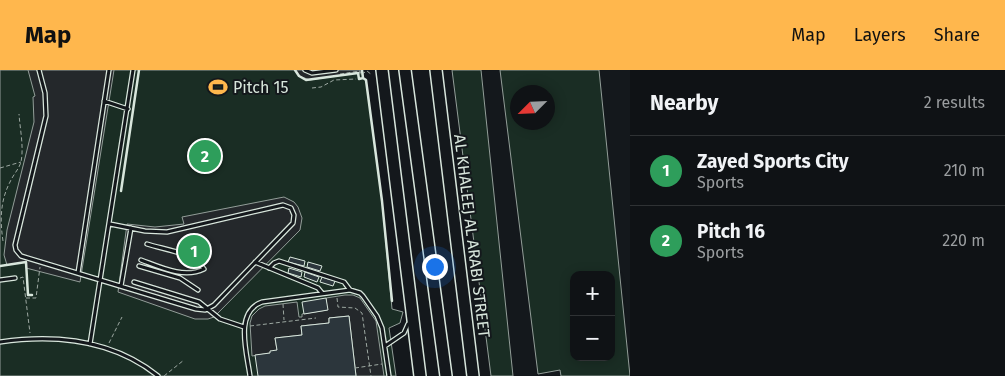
<!DOCTYPE html>
<html lang="en">
<head>
<meta charset="utf-8">
<style>
  body { margin:0; font-family:"Fira Sans",sans-serif; background:#181b1e; color:#f1f3f6 }
  .controls { position:absolute; right:15px; bottom:15px; display:grid; overflow:hidden; border-radius:10px; box-shadow:0 2px 12px #0003 }
  .controls button { width:45px; height:45px; display:grid; place-items:center; padding:0; border:0; border-bottom:1px solid #2f3234; background:#0f1215; color:#f1f3f6; font:25px sans-serif }
  .compass { position:absolute; left:510px; top:15px; width:45px; height:45px; border-radius:50%; background:#0f1215; box-shadow:0 2px 12px #0003; rotate:246deg }
  .you { position:absolute; left:434px; top:196px; width:18px; height:18px; margin:-12px; border:4px solid #fff; border-radius:50%; background:#1a73e8; box-shadow:0 0 0 8px #1a73e833 }
  .badge { display:grid; place-items:center; width:32px; height:32px; border-radius:50%; background:#ffb74d; color:#fff; font-size:16px; font-weight:700 }
  .pin { position:absolute; translate:-50% -50%; border:2px solid #fff; box-shadow:0 1px 5px #0006 }
  .list { margin:0; padding:0; list-style:none }
  h2 { display:flex; justify-content:space-between; align-items:center; height:65px; margin:0; padding:0 20px; font-size:21px }
  h2 small { font-size:16px; font-weight:400; color:#9b9ea0 }
  .list li { display:grid; grid-template-columns:32px 1fr auto; gap:15px; align-items:center; box-sizing:border-box; height:70px; padding:0 20px; border-top:1px solid #2f3234 }
  .list b { display:block; font-size:19px; white-space:nowrap }
  .list p { margin:0; font-size:16px; white-space:nowrap; color:#9b9ea0 }
  .list em { font-size:16px; font-style:normal; color:#9b9ea0 }
  .map { position:relative; flex:none; width:630px; height:306px; overflow:hidden }
  header { display:flex; align-items:center; gap:30px; box-sizing:border-box; height:70px; padding:0 25px; background:#ffb74d; color:#111 }
  header strong { font-size:24px }
  nav { display:flex; gap:28px; margin-inline-start:auto; font-size:18px }
  main { display:flex }
  aside { flex:1; background:#0f1215 }
  .map>svg:first-child { display:block }
  .green { fill:#1a2d24; stroke:#939e99; fill-rule:evenodd }
  .parking { fill:#24282b; stroke:#939e99 }
  .building { fill:#2c363c; stroke:#d8e6dc }
  .lines { fill:none; stroke-linecap:round; stroke-linejoin:round }
  .service-casing { stroke:#d8e6dc; stroke-width:5.5 }
  .primary-casing { stroke:#d8e6dc; stroke-width:14 }
  .trunk-casing { stroke:#d8e6dc; stroke-width:14 }
  .path { stroke:#9da8a2; stroke-width:1; stroke-dasharray:4 2.5; stroke-linecap:butt }
  .service { stroke:#14181c; stroke-width:3 }
  .primary { stroke:#14181c; stroke-width:11 }
  .trunk { stroke:#14181c; stroke-width:11 }
  .wall { stroke:#d8e6dc; stroke-width:2.5 }
  .labels { text-anchor:middle; dominant-baseline:central; stroke-width:4; stroke-linejoin:round; paint-order:stroke }
  .poi-label { font-size:16px; fill:#d8e6dc; stroke:#14181c; text-anchor:start }
  .street-label { font-size:16px; fill:#d8e6dc; stroke:#14181c }
</style>
</head>
<body>
<header>
<strong>Map</strong>
<nav><a>Map</a><a>Layers</a><a>Share</a></nav>
</header>
<main>
<div class="map">
<svg width="630" height="306" viewBox="0 0 630 306">
  <rect width="100%" height="100%" fill="#14181c"/>
  <path class="green" d="M0,0h362l1,8 3,2 16,121 10,108 11,3 -3,11 -11,5 7,48h-396z
    M452,0h29l32,306h-22z
    M500,0h99l31,306h-69l-1,-6 -22,4zM518,22h30v30h-30zM574,205h37v82h-37z"/>
  <path class="parking" d="M28,0h86l-34,212 -54,-14 -1,-6 -18,3 -3,-10 3,-25 27,-108 -1,-25 2,-1z
    M295,0h67v2l-52,8 -11,-4z
    M284,127l10,5 4,5 4,11 -2,12 -86,87 -6,2h-13l-77,-27 9,-68 28,3 29,-3 -2,-7z
    M345,225h8l7,3 16,23 8,55h-28l-7,-60 -20,2v5l-28,3 1,9 -27,3 2,12 -7,3 -18,3 -2,-33 2,-7 7,-7 6,-3 32,-4 2,15h3v-3l25,-4 -1,-12z"/>
  <path class="building" d="M290,187l15,4 -1,5 -16,-4z
    M308,192l14,4 -2,5 -13,-4z
    M289,198l13,4 -1,5 -13,-4z
    M305,202l14,5 -2,5 -13,-5z
    M322,207l13,4 -2,5 -13,-4z
    M326,228l2,12 -24,4 -2,-12z
    M349,246l7,60h-98l-3,-21 15,-2v-2l7,-1 -2,-12 27,-3 -1,-9 28,-3v-5z"/>
  <g class="lines">
    <g class="service-casing">
      <path id="service" d="M39,0l6,23 1,23 -31,129 1,5 5,6 175,53 9,1 9,-5 79,-82 1,-8 -3,-7 -8,-3 -116,27 -22,-1 -35,-7
        M305,0l7,3 24,-3
        M104,31l24,8
        M141,190c19,7 43,19 63,9 -12,-17 -39,-19 -57,-25
        M255,192l63,26 4,5
        M139,196l41,12 18,12
        M269,198l5,-5 5,-2 65,21 6,8
        M78,203l31,-203
        M0,210l15,-2
        M134,212l65,20 21,17 24,8
        M121,216l10,-58
        M0,272c56,-8 113,-2 158,34
        M90,274l43,-274
        M385,276l19,-13 4,-9
        M250,306c-3,-23 -16,-64 12,-74l88,-12 10,3 3,3 14,20 5,12 7,48"/>
    </g>
    <g class="primary-casing">
      <path id="primary" d="M382,0l38,306"/>
    </g>
    <g class="trunk-casing">
      <path id="trunk" d="M405,0l41,306
        M436,0l37,306"/>
    </g>
    <path class="path" d="M340,4l20,-3v4l7,-4 5,4
      M312,18l9,-1 13,-7 22,-1
      M0,98l21,-6
      M3,171c-3,-20 -3,-40 7,-59 3,-7 9,-13 11,-20 3,-15 -1,-33 -2,-48
      M20,208l3,-1 7,56
      M26,228h10l4,-31
      M337,228l1,9 17,1 7,5 9,63
      M283,234l1,16
      M250,256l66,-8
      M109,273l13,-26
      M355,298l27,-4
      M164,306l20,-16"/>
    <use href="#service" class="service"/>
    <use href="#primary" class="primary"/>
    <use href="#trunk" class="trunk"/>
    <path class="wall" d="M295,0l4,6 7,4 52,-7 1,6 4,-1
      M362,0l1,8 3,2 16,121 10,100
      M121,121l18,-121
      M0,196l26,-4 2,33h4"/>
  </g>
  <defs>
    <g id="stadium-bare" transform="scale(1.5)"><path d="M0-5a6.5 5 0 1 0 0 10a6.5 5 0 1 0 0-10ZM-3.5-1.8h7v3.6h-7Z" fill="#ffb74d" stroke="#14181c" stroke-width="2.5" paint-order="stroke"/></g>
  </defs>
  <g fill-rule="evenodd">
    <use href="#stadium-bare" x="218" y="17"/>
  </g>
  <g class="labels">
    <g class="poi-label">
      <text x="233" y="17">Pitch 15</text>
    </g>
    <g class="street-label">
      <text transform="translate(472 166) rotate(83)">AL KHALEEJ AL ARABI STREET</text>
    </g>
  </g>
</svg>
<div class="controls">
<button>+</button>
<button>−</button>
</div>
<svg class="compass" viewBox="-18 -18 36 36"><path d="M0-13l5 13h-10z" fill="#e53935"/><path d="M0 13l5-13h-10z" fill="#9b9ea0"/></svg>
<div class="you"></div>
<div class="pin badge" style="left:194px;top:181px;background:#2e9e5b">1</div>
<div class="pin badge" style="left:205px;top:86px;background:#2e9e5b">2</div>
</div>
<aside>
<h2>Nearby<small>2 results</small></h2>
<ul class="list">
<li><span class="badge" style="background:#2e9e5b">1</span><div><b>Zayed Sports City</b><p>Sports</p></div><em>210 m</em></li>
<li><span class="badge" style="background:#2e9e5b">2</span><div><b>Pitch 16</b><p>Sports</p></div><em>220 m</em></li>
</ul>
</aside>
</main>
</body>
</html>
